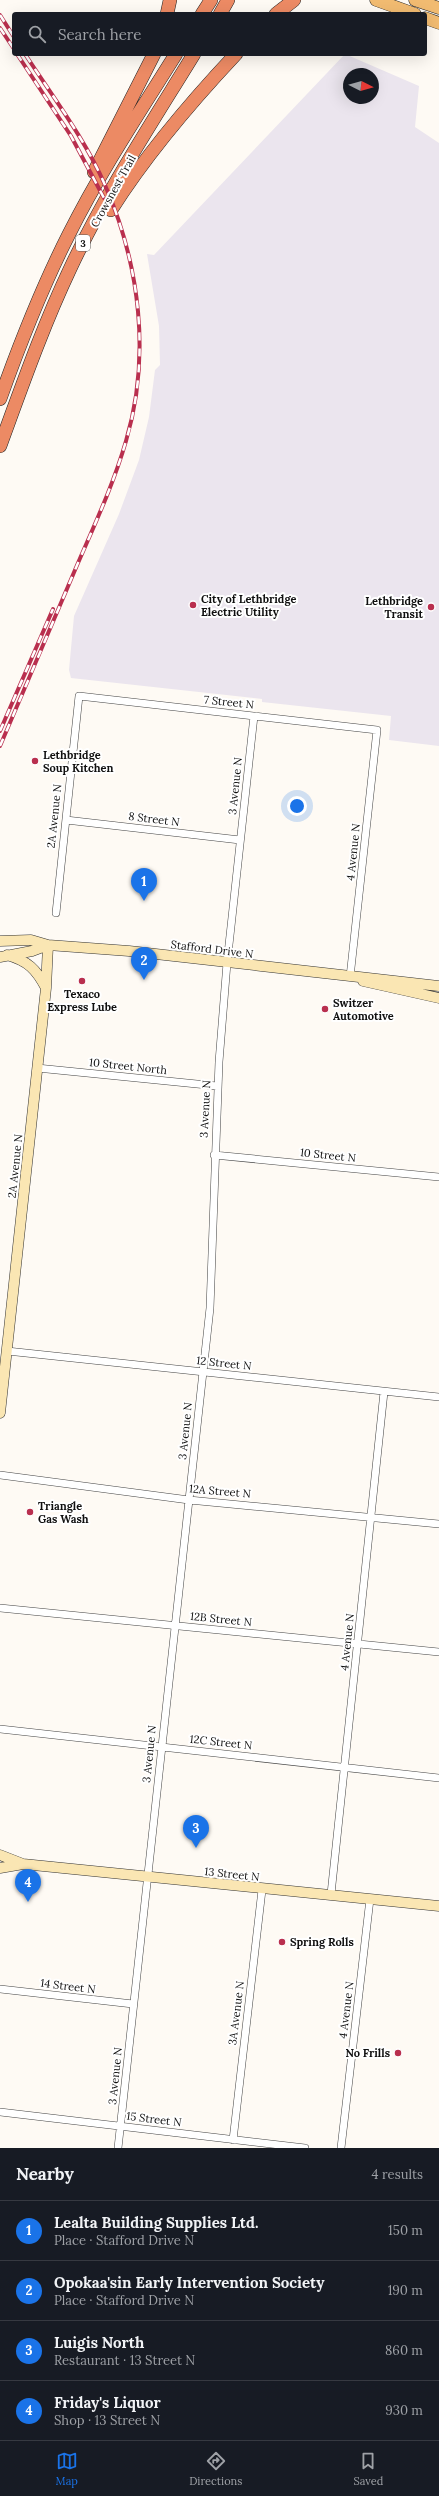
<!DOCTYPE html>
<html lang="en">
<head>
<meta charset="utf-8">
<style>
  body { margin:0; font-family:Lora,serif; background:#242831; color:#f1f3f6 }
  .compass { position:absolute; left:343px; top:68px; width:36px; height:36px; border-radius:50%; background:#171b24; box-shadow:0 4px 16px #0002; rotate:96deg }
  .you { position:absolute; left:297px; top:806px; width:14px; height:14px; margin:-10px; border:3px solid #fff; border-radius:50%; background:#1a73e8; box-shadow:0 0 0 6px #1a73e833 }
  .badge { display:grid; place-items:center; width:26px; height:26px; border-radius:50%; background:#1a73e8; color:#fff; font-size:13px; font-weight:700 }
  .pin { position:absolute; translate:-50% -33px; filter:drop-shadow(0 1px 2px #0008) }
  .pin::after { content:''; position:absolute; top:21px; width:14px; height:12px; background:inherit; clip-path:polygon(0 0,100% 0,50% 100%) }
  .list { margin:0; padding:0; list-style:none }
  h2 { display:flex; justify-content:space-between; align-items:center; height:52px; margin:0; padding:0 16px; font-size:17px }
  h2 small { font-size:13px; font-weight:400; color:#9ea1a6 }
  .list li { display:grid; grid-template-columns:26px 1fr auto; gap:12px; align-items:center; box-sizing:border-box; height:60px; padding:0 16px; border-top:1px solid #363941 }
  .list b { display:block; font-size:15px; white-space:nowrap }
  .list p { margin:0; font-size:13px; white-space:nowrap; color:#9ea1a6 }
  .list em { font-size:13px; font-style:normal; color:#9ea1a6 }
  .icon { flex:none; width:22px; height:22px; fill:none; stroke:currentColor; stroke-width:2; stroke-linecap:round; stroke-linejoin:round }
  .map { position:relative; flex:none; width:439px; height:2148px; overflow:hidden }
  .search { position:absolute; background:#171b24; box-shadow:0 4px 16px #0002; left:12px; right:12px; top:12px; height:44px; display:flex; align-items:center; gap:10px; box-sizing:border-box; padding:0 14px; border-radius:4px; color:#9ea1a6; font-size:15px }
  .sheet { height:292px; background:#171b24 }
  nav { display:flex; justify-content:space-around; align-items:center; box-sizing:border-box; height:56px; border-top:1px solid #363941; background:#171b24; font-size:11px; color:#9ea1a6 }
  nav a { display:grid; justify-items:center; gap:2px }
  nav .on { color:#1a73e8 }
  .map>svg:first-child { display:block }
  .industrial { fill:#ebe5ee; fill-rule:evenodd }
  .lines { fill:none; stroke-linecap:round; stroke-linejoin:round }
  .street-casing { stroke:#434343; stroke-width:8 }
  .secondary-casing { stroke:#323232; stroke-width:11 }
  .primary-casing { stroke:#212121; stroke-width:13 }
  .highway-casing { stroke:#212121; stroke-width:14 }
  .street { stroke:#fff; stroke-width:7 }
  .secondary { stroke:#fae6b3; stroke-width:10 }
  .primary { stroke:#f1bb71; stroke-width:12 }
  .highway { stroke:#ec8a64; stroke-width:13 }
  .rail-casing { stroke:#b92f4e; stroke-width:4 }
  .rail { stroke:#fff; stroke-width:2.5; stroke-dasharray:8; stroke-linecap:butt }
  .poi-dot { fill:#b92f4e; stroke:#fff; stroke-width:1.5 }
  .labels { text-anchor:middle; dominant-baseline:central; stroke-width:4; stroke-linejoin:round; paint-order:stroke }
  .shield { fill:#fff; stroke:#585858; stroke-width:1 }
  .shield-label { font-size:10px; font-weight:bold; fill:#101010 }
  .street-label { font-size:11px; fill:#101010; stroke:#fff }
  .poi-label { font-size:11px; font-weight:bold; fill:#101010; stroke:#fff; text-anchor:start }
</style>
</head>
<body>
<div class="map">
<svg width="439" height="2148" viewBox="0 0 439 2148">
  <rect width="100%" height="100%" fill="#fefaf4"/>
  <path class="industrial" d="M345,54l74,32 -4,41 24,16v603l-50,-6 2,-24 -129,-14v-3l-191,-21 -2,-8 5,-54 45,-102 20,-54 10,-43 6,-47 5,-5 -1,-39 -12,-72 7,1zM349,74h24v24h-24z"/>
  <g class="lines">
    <g class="street-casing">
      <path id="street" d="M66,820l174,20
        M56,913l23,-217 298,34 -27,247
        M37,1068l180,18
        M214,1155l225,22
        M7,1351l432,46
        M0,1475l189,25 250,24
        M0,1608l439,44
        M0,1729l439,49
        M331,1894l53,-502
        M0,1989l133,15
        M0,2112l305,36
        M233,2140l29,-250
        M118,2148l92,-840 9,-246 8,-99 27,-247
        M341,2148l29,-249"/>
    </g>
    <g class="secondary-casing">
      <path id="secondary" d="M0,941l31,-1 17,5 81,6 310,35
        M7,955c21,6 29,14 39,33
        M0,957l32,-6 16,-6
        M363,981l76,17
        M0,1413l46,-425 2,-43
        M0,1855l23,9
        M0,1868l23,-4 416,42"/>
    </g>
    <g class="primary-casing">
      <path id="primary" d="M376,0l39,14
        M415,0l24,8
        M425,18l14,5"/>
    </g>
    <g class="highway-casing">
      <path id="highway" d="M167,14l3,-14
        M202,14l9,-14
        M220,14l8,-14
        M276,14l18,-14
        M94,172l60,-118
        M111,210c36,-57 79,-107 125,-156
        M0,399c20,-56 42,-112 69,-165 31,-62 70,-121 107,-180
        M0,446c22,-60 43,-120 70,-177 35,-75 81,-145 124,-215"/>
    </g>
    <use href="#street" class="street"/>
    <use href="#secondary" class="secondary"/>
    <use href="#primary" class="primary"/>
    <use href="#highway" class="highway"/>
    <g class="rail-casing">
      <path id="rail" d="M0,15l14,22
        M0,28l14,21
        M17,54l54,82 33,62
        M0,731l53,-122
        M0,746c25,-58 50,-117 75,-176 18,-42 38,-84 51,-129 25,-84 14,-176 -21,-256 -20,-46 -52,-88 -80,-131"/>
    </g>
    <use href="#rail" class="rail"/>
  </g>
  <g class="poi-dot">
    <circle cx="193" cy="605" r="4"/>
    <circle cx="431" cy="607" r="4"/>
    <circle cx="35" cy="761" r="4"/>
    <circle cx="82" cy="981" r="4"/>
    <circle cx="325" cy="1009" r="4"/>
    <circle cx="30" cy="1512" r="4"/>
    <circle cx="282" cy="1942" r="4"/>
    <circle cx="398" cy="2053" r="4"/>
  </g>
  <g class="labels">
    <rect class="shield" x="76" y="235" width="14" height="16" rx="3"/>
    <g class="shield-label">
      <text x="83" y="243">3</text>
    </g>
    <g class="street-label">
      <text transform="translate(113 191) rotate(-61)">Crowsnest Trail</text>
      <text transform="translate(229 702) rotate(6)">7 Street N</text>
      <text transform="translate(235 786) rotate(-84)">3 Avenue N</text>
      <text transform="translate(54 816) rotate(-84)">2A Avenue N</text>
      <text transform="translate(154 819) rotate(7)">8 Street N</text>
      <text transform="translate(353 852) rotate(-84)">4 Avenue N</text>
      <text transform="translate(212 949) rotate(7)">Stafford Drive N</text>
      <text transform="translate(128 1066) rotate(6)">10 Street North</text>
      <text transform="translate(205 1109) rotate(-87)">3 Avenue N</text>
      <text transform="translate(328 1155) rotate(6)">10 Street N</text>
      <text transform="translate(15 1166) rotate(-84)">2A Avenue N</text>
      <text transform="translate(224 1363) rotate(6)">12 Street N</text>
      <text transform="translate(185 1431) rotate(-84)">3 Avenue N</text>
      <text transform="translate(220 1491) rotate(5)">12A Street N</text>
      <text transform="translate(221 1619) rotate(6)">12B Street N</text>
      <text transform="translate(347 1642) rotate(-84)">4 Avenue N</text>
      <text transform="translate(221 1742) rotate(6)">12C Street N</text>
      <text transform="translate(149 1754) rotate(-84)">3 Avenue N</text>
      <text transform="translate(232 1874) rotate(6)">13 Street N</text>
      <text transform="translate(68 1986) rotate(7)">14 Street N</text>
      <text transform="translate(346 2010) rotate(-83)">4 Avenue N</text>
      <text transform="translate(236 2013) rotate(-83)">3A Avenue N</text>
      <text transform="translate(115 2076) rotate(-84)">3 Avenue N</text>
      <text transform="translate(154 2119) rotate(7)">15 Street N</text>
    </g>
    <g class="poi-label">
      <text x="201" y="599">City of Lethbridge<tspan x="201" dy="13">Electric Utility</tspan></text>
      <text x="423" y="601" text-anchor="end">Lethbridge<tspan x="423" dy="13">Transit</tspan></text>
      <text x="43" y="755">Lethbridge<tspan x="43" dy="13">Soup Kitchen</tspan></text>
      <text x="82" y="994" text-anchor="middle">Texaco<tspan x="82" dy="13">Express Lube</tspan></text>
      <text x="333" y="1003">Switzer<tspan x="333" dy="13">Automotive</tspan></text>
      <text x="38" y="1506">Triangle<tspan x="38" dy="13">Gas Wash</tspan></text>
      <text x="290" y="1942">Spring Rolls</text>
      <text x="390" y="2053" text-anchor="end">No Frills</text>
    </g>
  </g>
</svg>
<svg class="compass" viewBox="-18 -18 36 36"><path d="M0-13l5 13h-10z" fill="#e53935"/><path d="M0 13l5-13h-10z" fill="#9ea1a6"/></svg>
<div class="you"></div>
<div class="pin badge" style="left:144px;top:901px">1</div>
<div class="pin badge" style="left:144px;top:980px">2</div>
<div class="pin badge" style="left:196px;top:1848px">3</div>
<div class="pin badge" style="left:28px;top:1902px">4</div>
<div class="search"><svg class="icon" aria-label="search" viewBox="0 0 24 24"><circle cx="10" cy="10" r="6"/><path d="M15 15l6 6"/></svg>Search here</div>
</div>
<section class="sheet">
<h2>Nearby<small>4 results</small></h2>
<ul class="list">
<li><span class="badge">1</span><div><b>Lealta Building Supplies Ltd.</b><p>Place · Stafford Drive N</p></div><em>150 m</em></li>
<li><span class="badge">2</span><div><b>Opokaa'sin Early Intervention Society</b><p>Place · Stafford Drive N</p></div><em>190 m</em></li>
<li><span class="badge">3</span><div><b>Luigis North</b><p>Restaurant · 13 Street N</p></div><em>860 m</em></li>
<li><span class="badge">4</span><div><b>Friday's Liquor</b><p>Shop · 13 Street N</p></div><em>930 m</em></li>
</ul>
</section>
<nav>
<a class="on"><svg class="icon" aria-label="map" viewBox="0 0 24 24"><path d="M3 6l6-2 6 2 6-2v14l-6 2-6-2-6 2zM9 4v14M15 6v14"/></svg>Map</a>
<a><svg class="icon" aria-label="directions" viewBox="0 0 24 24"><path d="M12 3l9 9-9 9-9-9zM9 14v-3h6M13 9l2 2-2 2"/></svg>Directions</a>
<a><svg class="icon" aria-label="saved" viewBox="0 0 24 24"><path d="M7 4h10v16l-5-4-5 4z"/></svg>Saved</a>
</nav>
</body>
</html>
